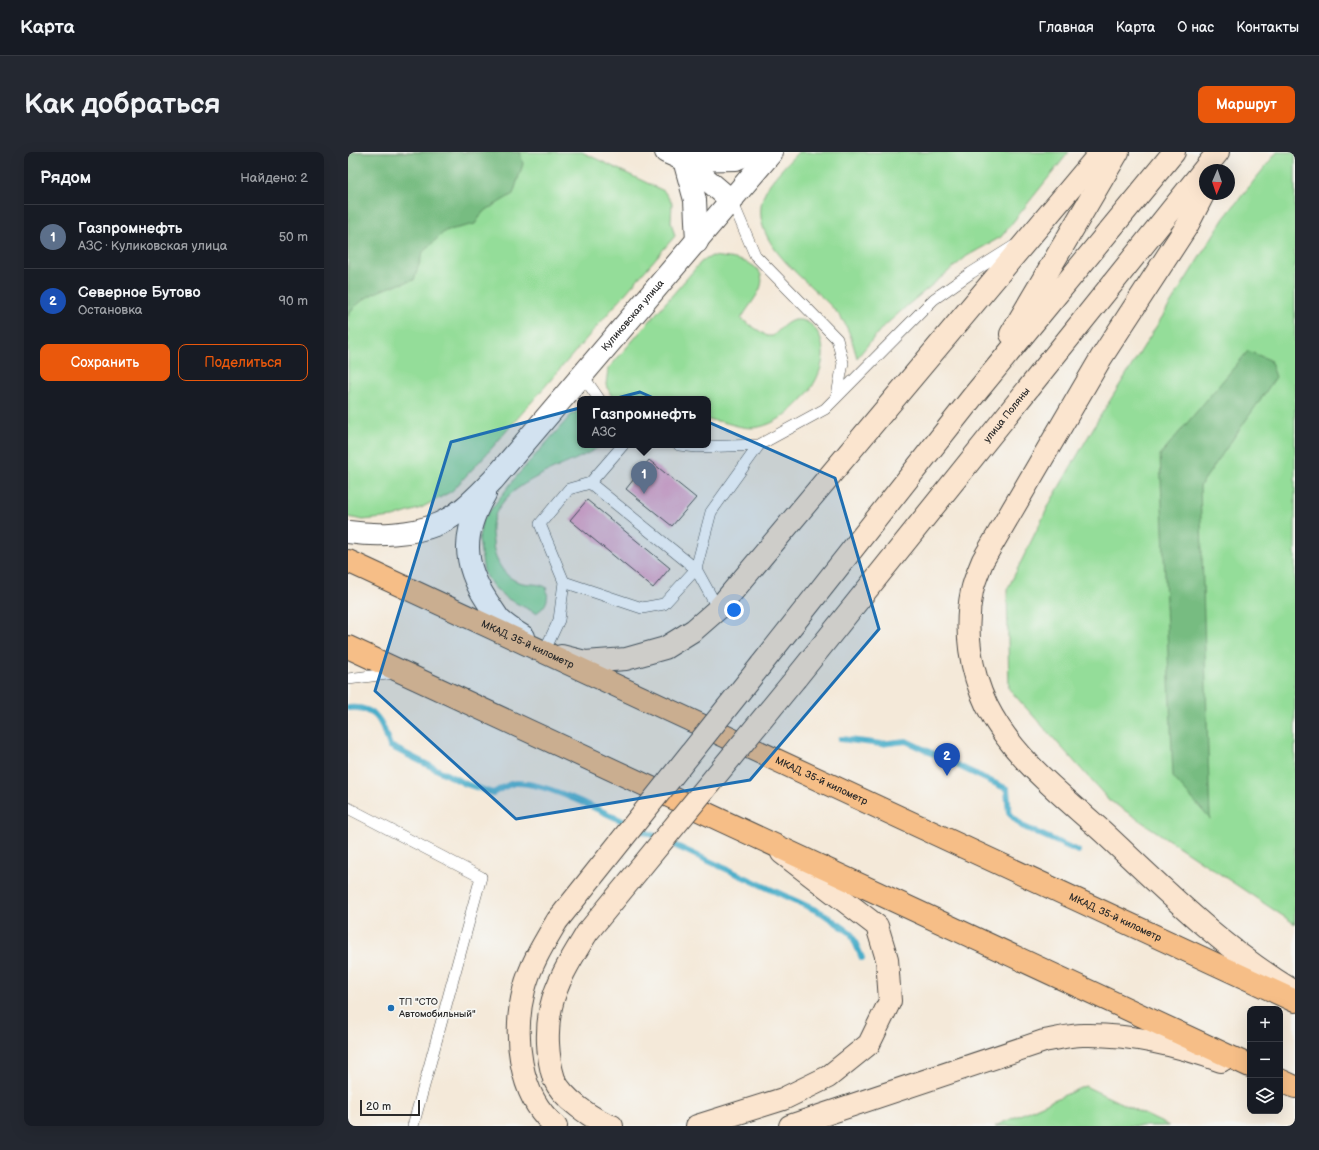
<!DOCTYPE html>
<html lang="ru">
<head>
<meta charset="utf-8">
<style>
  body { margin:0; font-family:"Balsamiq Sans",sans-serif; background:#242831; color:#f1f3f6 }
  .controls { position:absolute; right:12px; bottom:12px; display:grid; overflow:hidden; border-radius:8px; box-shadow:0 4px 16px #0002 }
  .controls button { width:36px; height:36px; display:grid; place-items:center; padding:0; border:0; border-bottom:1px solid #363941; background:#171b24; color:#f1f3f6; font:20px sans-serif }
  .compass { position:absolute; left:851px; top:12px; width:36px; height:36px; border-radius:50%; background:#171b24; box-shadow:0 4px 16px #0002; rotate:182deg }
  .scale { position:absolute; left:12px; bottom:10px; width:60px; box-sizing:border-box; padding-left:4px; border:2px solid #2b2b2b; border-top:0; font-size:11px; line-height:14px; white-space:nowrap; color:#2b2b2b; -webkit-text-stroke:3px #f6f6f2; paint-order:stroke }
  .you { position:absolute; left:386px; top:458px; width:14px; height:14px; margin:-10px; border:3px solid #fff; border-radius:50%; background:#1a73e8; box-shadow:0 0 0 6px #1a73e833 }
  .badge { display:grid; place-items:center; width:26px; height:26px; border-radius:50%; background:#ea580c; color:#fff; font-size:13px; font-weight:700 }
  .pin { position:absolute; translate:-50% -33px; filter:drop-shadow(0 1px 2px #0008) }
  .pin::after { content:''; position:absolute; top:21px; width:14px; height:12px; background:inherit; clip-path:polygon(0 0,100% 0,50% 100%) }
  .popup { position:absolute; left:229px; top:244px; width:134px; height:52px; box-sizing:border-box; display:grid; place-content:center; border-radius:8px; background:#171b24; filter:drop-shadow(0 1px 3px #0005); font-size:13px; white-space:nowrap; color:#9ea1a6 }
  .popup b { font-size:15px; color:#f1f3f6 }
  .popup::after { content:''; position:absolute; left:50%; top:100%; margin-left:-8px; border:8px solid transparent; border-top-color:#171b24 }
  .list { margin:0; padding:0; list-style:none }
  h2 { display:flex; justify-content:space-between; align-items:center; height:52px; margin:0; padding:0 16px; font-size:17px }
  h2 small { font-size:13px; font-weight:400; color:#9ea1a6 }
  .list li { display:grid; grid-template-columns:26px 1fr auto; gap:12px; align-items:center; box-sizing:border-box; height:64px; padding:0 16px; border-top:1px solid #363941 }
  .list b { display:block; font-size:15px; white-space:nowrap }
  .list p { margin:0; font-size:13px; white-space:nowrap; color:#9ea1a6 }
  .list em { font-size:13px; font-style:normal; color:#9ea1a6 }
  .actions { display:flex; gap:8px; padding:12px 16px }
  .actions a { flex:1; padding:9px 0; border:1px solid #ea580c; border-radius:8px; text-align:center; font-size:14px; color:#ea580c }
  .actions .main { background:#ea580c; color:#fff }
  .icon { flex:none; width:22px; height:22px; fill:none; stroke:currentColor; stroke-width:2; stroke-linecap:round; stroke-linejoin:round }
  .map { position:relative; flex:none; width:947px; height:974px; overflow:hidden; border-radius:8px }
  header { display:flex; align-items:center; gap:24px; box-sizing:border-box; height:56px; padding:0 20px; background:#171b24; border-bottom:1px solid #363941 }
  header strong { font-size:19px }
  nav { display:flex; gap:22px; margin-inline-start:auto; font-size:14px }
  .intro { display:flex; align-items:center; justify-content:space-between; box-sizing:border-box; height:96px; padding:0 24px }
  h1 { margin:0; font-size:28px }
  .button { padding:10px 18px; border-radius:8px; background:#ea580c; color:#fff; font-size:14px; font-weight:700 }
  main { display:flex; gap:24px; padding:0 24px }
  aside { flex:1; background:#171b24; border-radius:8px; box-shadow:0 4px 16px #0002 }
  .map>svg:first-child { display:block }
  .green { fill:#94dd99; stroke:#608462 }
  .forest { fill:#77bc81; stroke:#517456 }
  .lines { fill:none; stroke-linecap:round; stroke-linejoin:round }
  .stream { stroke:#4aadc9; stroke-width:6 }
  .building { fill:#e99ec1 }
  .service-casing { stroke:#494845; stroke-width:12 }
  .tertiary-casing { stroke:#494845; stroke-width:24 }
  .secondary-casing { stroke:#494845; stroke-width:24 }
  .trunk-casing { stroke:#494845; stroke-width:24 }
  .service { stroke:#fff; stroke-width:11 }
  .tertiary { stroke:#fff; stroke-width:22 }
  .secondary { stroke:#fbe5cf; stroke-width:22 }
  .trunk { stroke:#f6be87; stroke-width:22 }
  .secondary-bridge-casing { stroke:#494845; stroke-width:24; stroke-linecap:butt }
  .secondary-bridge { stroke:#fbe5cf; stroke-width:22 }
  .marked { fill:#1f6fb2; fill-opacity:0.2; stroke:#1f6fb2; stroke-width:3; stroke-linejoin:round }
  .poi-dot { fill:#1f6fb2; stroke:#f6f6f2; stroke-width:1.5 }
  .labels { text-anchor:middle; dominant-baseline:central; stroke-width:3.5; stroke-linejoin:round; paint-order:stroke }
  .street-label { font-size:10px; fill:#2b2b2b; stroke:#f6f6f2 }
  .poi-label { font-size:10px; fill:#2b2b2b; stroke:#f6f6f2; text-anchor:start }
</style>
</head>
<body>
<header>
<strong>Карта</strong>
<nav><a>Главная</a><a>Карта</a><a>О нас</a><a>Контакты</a></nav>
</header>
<div class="intro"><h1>Как добраться</h1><a class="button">Маршрут</a></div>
<main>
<aside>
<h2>Рядом<small>Найдено: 2</small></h2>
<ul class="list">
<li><span class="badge" style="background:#5c6f8a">1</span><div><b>Газпромнефть</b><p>АЗС · Куликовская улица</p></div><em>50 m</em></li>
<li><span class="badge" style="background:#1a4fb4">2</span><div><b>Северное Бутово</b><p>Остановка</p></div><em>90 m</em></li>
</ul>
<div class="actions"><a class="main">Сохранить</a><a>Поделиться</a></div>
</aside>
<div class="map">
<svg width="947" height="974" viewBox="0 0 947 974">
  <rect width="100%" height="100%" fill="#f6f6f2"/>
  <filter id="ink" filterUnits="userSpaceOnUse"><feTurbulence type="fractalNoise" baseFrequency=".025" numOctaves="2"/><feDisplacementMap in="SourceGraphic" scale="8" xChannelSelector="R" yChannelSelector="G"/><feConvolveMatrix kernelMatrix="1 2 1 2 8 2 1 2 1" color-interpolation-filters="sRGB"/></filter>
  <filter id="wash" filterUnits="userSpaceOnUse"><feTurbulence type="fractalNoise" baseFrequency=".012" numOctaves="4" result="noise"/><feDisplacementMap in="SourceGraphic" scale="16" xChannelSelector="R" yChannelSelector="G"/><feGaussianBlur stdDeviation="0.9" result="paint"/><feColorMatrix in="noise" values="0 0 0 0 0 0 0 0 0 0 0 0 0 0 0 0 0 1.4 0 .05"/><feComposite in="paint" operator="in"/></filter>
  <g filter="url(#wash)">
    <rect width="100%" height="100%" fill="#f4e9d9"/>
    <path class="green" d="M0,0h234l82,39 8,12 -1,19 4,14 -184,213 -39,42 -31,17 -28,9 -30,3 -15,-3z
      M450,0h271l-68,85 -34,19 -58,48 -28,25 -24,29c-4,-14 -7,-27 -15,-39 -25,-35 -100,-75 -77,-127 6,-13 23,-29 33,-40z
      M929,0h18v772l-186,-124 -100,-111 -2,-99 44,-89 48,-83 125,-200z
      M364,104c17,2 59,4 48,33 -5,11 -13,19 -19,30l26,17h6c6,-6 14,-15 22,-16 20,-2 29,20 28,36 -2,31 -35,65 -64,71 -17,4 -34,-7 -51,-7v-21h-95l-7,-14 2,-16 93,-107z
      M232,258v35h22c-33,23 -97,33 -109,76 -2,6 -1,14 0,21 0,14 9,32 21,38 11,6 22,2 32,7 4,12 0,20 -10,26l-30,-15 -13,-12 -9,-14 -5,-33 3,-18 34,-44 56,-63z
      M737,934l84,40h-174z"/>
    <path class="forest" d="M0,0h172l3,12 -10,30 -30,18 -8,12 -30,7 -22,21 -9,28c-24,7 -52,13 -66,36z
      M900,199l22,9 6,17 -76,109 10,333 -37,-42 -13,-322z"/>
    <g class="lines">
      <path class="stream" d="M1,556c29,-2 33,15 41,38l76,38 27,9c6,-3 16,-10 23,-10 29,-1 85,28 113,41
        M493,587l40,5 25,-3 101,48 2,24 13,13 56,25
        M289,676l185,85 29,20 11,25"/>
    </g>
    <g id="blocks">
      <path class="building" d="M301,308l47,38 -24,28 -46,-37z
        M239,348l83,68 -17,20 -83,-68z"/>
    </g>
  </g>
  <g filter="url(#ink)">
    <use href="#blocks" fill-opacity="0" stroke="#494845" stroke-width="1"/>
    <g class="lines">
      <g class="service-casing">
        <path id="service" d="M384,49l23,54 82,84 6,24 -6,32
          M235,224l16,23
          M275,293l-33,38 -21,6 -29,35 24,58 78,26 22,-4 32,-35 15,-57 48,-67 66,-36 109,-110 37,-26 43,-27
          M331,293l18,2 62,-2
          M242,331l106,86 22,40
          M196,500l15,-32 5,-38
          M0,527l47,-6
          M0,656l133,69 -68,249"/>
      </g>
      <g class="tertiary-casing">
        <g id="tertiary">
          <path d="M318,0l18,8 48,41"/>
          <path d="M336,8l11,40 2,42"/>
          <path d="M336,8l52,-1 16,-7"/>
          <path d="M137,342c-23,39 -23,69 2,107 4,6 8,12 12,18 7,7 17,13 25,18"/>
          <path id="s1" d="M0,380c29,4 63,3 90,-8 22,-9 39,-28 55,-44l279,-328"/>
        </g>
      </g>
      <g class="secondary-casing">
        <g id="secondary">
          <path d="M857,39l-18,35 -86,132 -118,202c-4,10 -9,21 -11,31 -8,38 -2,80 15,115 26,52 74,88 116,126 60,56 121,118 192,160"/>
          <path d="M663,182l107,-182"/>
          <path d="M213,504l24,6 41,-3 39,-11 29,-18 24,-21 383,-457"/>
          <path d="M413,513l213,-270 200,-243"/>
          <path id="s2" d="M448,526l422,-526"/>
          <path d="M239,781c-14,23 -30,47 -36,74 -5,22 -4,50 3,72 8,19 39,41 58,47"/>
          <path d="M208,974c-38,-29 -43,-93 -32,-136 6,-25 20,-47 33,-69"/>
          <path d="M349,974l86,-27 45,-22 41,-33 21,-43 -3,-42 -10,-33 -95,-73"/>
          <path d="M442,974l254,-85c13,-2 26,-6 39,-6 46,-1 96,10 138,26"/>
        </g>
      </g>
      <g class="trunk-casing">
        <g id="trunk">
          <path id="s3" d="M0,409l947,440"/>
          <path d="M0,495l902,419"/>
          <path d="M932,928l15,7"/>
        </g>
      </g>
      <use href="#service" class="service"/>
      <use href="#tertiary" class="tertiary"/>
      <use href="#secondary" class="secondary"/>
      <use href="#trunk" class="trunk"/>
      <g class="secondary-bridge-casing">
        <path id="secondary-bridge" d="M209,769l204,-256
          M239,781l209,-255"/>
      </g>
      <use href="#secondary-bridge" class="secondary-bridge"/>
    </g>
  </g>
  <path class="marked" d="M292,240l195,86 44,151 -129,151 -234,39 -141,-128 76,-249z"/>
  <circle class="poi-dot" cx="43" cy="856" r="4"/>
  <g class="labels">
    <g class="street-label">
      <text stroke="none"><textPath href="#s1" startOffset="378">Куликовская улица</textPath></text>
      <text stroke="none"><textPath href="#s2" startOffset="337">улица Поляны</textPath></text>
      <text stroke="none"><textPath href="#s3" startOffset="198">МКАД, 35-й километр</textPath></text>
      <text stroke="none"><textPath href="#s3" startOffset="522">МКАД, 35-й километр</textPath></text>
      <text stroke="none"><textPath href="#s3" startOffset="846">МКАД, 35-й километр</textPath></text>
    </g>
    <g class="poi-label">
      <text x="51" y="850">ТП "СТО<tspan x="51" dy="12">Автомобильный"</tspan></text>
    </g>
  </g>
</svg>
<div class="controls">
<button>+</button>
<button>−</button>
<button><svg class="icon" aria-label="layers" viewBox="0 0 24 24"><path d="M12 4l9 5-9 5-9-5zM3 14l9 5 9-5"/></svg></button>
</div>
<svg class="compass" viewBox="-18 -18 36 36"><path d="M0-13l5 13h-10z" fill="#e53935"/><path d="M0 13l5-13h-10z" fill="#9ea1a6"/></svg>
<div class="scale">20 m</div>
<div class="you"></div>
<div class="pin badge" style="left:296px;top:342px;background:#5c6f8a">1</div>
<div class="popup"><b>Газпромнефть</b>АЗС</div>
<div class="pin badge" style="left:599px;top:624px;background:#1a4fb4">2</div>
</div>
</main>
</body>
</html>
